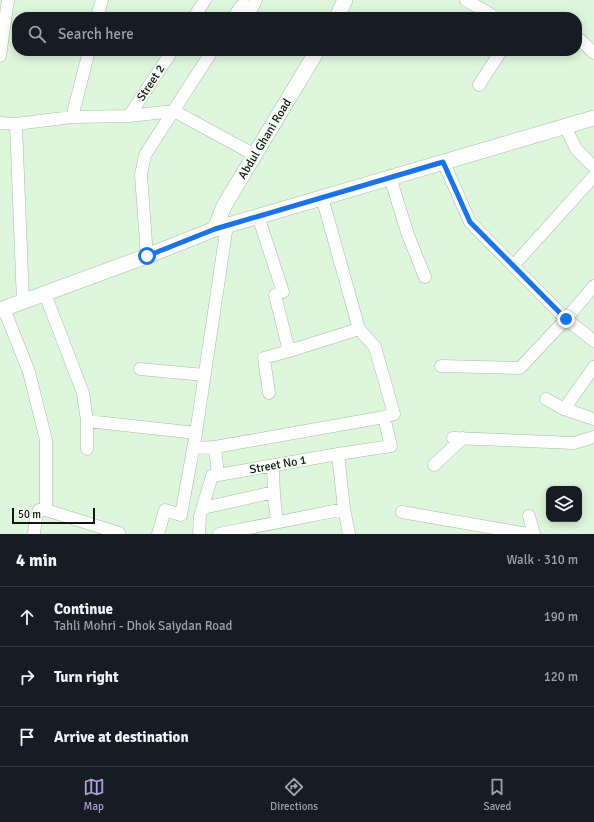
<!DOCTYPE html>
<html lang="en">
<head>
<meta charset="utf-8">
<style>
  body { margin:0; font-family:Signika,sans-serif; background:#242831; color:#f1f3f6 }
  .controls { position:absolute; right:12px; bottom:12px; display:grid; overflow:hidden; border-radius:8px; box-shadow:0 2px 10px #0003 }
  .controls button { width:36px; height:36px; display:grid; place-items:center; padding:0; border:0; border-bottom:1px solid #363941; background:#171b24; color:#f1f3f6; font:20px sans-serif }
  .scale { position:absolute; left:12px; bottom:10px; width:83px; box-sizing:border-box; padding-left:4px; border:2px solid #0f170e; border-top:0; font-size:11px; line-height:14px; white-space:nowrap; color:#0f170e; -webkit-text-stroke:3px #f5fff5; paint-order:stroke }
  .stop { position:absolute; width:12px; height:12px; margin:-9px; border:3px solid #1a73e8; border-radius:50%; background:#fff }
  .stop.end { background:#1a73e8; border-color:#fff; box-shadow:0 1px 4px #0008 }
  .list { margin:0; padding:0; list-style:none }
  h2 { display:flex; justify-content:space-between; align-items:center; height:52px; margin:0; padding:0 16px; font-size:17px }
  h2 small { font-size:13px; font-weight:400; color:#9ea1a6 }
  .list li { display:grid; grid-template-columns:26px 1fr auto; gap:12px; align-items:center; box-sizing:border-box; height:60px; padding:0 16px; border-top:1px solid #363941 }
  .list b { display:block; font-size:15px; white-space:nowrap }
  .list p { margin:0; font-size:13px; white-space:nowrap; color:#9ea1a6 }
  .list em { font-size:13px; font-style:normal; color:#9ea1a6 }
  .icon { flex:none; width:22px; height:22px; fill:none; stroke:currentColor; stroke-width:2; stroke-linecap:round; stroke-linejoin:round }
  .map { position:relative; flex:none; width:594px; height:534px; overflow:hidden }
  .search { position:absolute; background:#171b24; box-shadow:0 2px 10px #0003; left:12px; right:12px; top:12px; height:44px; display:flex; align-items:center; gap:10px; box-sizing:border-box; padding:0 14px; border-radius:16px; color:#9ea1a6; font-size:15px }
  .sheet { height:232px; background:#171b24 }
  nav { display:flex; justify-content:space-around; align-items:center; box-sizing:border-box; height:56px; border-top:1px solid #363941; background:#171b24; font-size:11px; color:#9ea1a6 }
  nav a { display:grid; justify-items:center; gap:2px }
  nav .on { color:#b09ed6 }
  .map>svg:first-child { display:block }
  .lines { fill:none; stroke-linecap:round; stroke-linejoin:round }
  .minor-casing { stroke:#a6bda5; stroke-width:13 }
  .tertiary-casing { stroke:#a6bda5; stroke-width:16 }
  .minor { stroke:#fff; stroke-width:12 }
  .tertiary { stroke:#fff; stroke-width:15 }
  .route { stroke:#1a73e8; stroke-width:5 }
  .labels { text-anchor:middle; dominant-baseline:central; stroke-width:3.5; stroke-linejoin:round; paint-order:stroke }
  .street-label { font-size:12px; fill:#0f170e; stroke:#f5fff5 }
</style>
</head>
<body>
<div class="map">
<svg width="594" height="534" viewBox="0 0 594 534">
  <rect width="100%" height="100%" fill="#def6dd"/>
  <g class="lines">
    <g class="minor-casing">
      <path id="minor" d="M466,0l29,17
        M97,17l5,-17
        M194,17l11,-17
        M234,17l6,-10 3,-2 9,3 4,-8
        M577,37l17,16
        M0,56l8,-56
        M479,85l22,-34
        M129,116l43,-65
        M72,117l17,-66
        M0,123l16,1 56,-7 57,-1 45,-5 81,44
        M16,124l7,178
        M565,126l11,23 18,18
        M443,161l27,61 96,97 28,22
        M390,177l18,58 17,42
        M322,197l37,132 16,18 19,67 -10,3
        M258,216l25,76 -8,3 14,56 70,-22
        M147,256l-6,-81 4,-20 67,-104
        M513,266l81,-90
        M45,294l38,99 4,28v28
        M4,309l25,63 17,68v70
        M441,366l79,2 46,-49 28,-33
        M140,369l64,6
        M269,393l-5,-35 25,-7
        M546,399l18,10 30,10
        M564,409l30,-42
        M87,421l109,12
        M453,438l121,5 20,-6
        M215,447l169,-30 7,29 -53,8 6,55 5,25
        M193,448l22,-1 3,28 -6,1 -12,40 -1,18
        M434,465l29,-27
        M273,466l1,30 3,26
        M218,475l120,-21
        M203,508l71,-16
        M402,512l126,22
        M529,516l5,18
        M34,534l2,-16 3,-8h7l73,23
        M158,534l7,-24 16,5 15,-82 31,-208
        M219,534l125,-25"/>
    </g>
    <g class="tertiary-casing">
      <path id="tertiary" d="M337,17l8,-17
        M215,229l9,-23 93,-155
        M0,310l147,-54 68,-27 379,-111"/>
    </g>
    <use href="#minor" class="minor"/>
    <use href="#tertiary" class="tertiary"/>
  </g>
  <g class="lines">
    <path class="route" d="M147,256l68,-27 228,-67 27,60 96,97"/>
  </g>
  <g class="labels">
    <g class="street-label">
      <text transform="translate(151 83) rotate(-57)">Street 2</text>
      <text transform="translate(265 139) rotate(-59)">Abdul Ghani Road</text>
      <text transform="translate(278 465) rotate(-10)">Street No 1</text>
    </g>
  </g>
</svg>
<div class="controls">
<button><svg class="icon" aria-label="layers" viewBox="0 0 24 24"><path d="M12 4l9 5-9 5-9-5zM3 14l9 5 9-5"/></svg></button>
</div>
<div class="scale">50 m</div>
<div class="stop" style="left:147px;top:256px"></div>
<div class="stop end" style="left:566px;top:319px"></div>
<div class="search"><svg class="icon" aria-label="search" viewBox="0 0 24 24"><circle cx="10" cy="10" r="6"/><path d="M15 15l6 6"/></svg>Search here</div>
</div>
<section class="sheet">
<h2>4 min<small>Walk · 310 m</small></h2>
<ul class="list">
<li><svg class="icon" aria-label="ahead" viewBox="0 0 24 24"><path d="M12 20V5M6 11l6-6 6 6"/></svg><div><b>Continue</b><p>Tahli Mohri - Dhok Saiydan Road</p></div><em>190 m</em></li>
<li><svg class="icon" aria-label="right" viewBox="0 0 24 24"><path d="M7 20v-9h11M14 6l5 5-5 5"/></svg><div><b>Turn right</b></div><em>120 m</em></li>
<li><svg class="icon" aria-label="arrive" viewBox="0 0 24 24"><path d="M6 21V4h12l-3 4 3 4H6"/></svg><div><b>Arrive at destination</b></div></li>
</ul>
</section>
<nav>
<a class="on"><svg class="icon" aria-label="map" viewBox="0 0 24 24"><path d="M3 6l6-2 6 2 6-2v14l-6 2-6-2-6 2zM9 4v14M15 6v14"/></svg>Map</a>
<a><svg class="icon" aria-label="directions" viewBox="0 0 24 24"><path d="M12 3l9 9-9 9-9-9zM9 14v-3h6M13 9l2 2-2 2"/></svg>Directions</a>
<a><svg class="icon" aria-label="saved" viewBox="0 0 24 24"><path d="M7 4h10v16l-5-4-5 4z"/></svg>Saved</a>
</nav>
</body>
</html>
